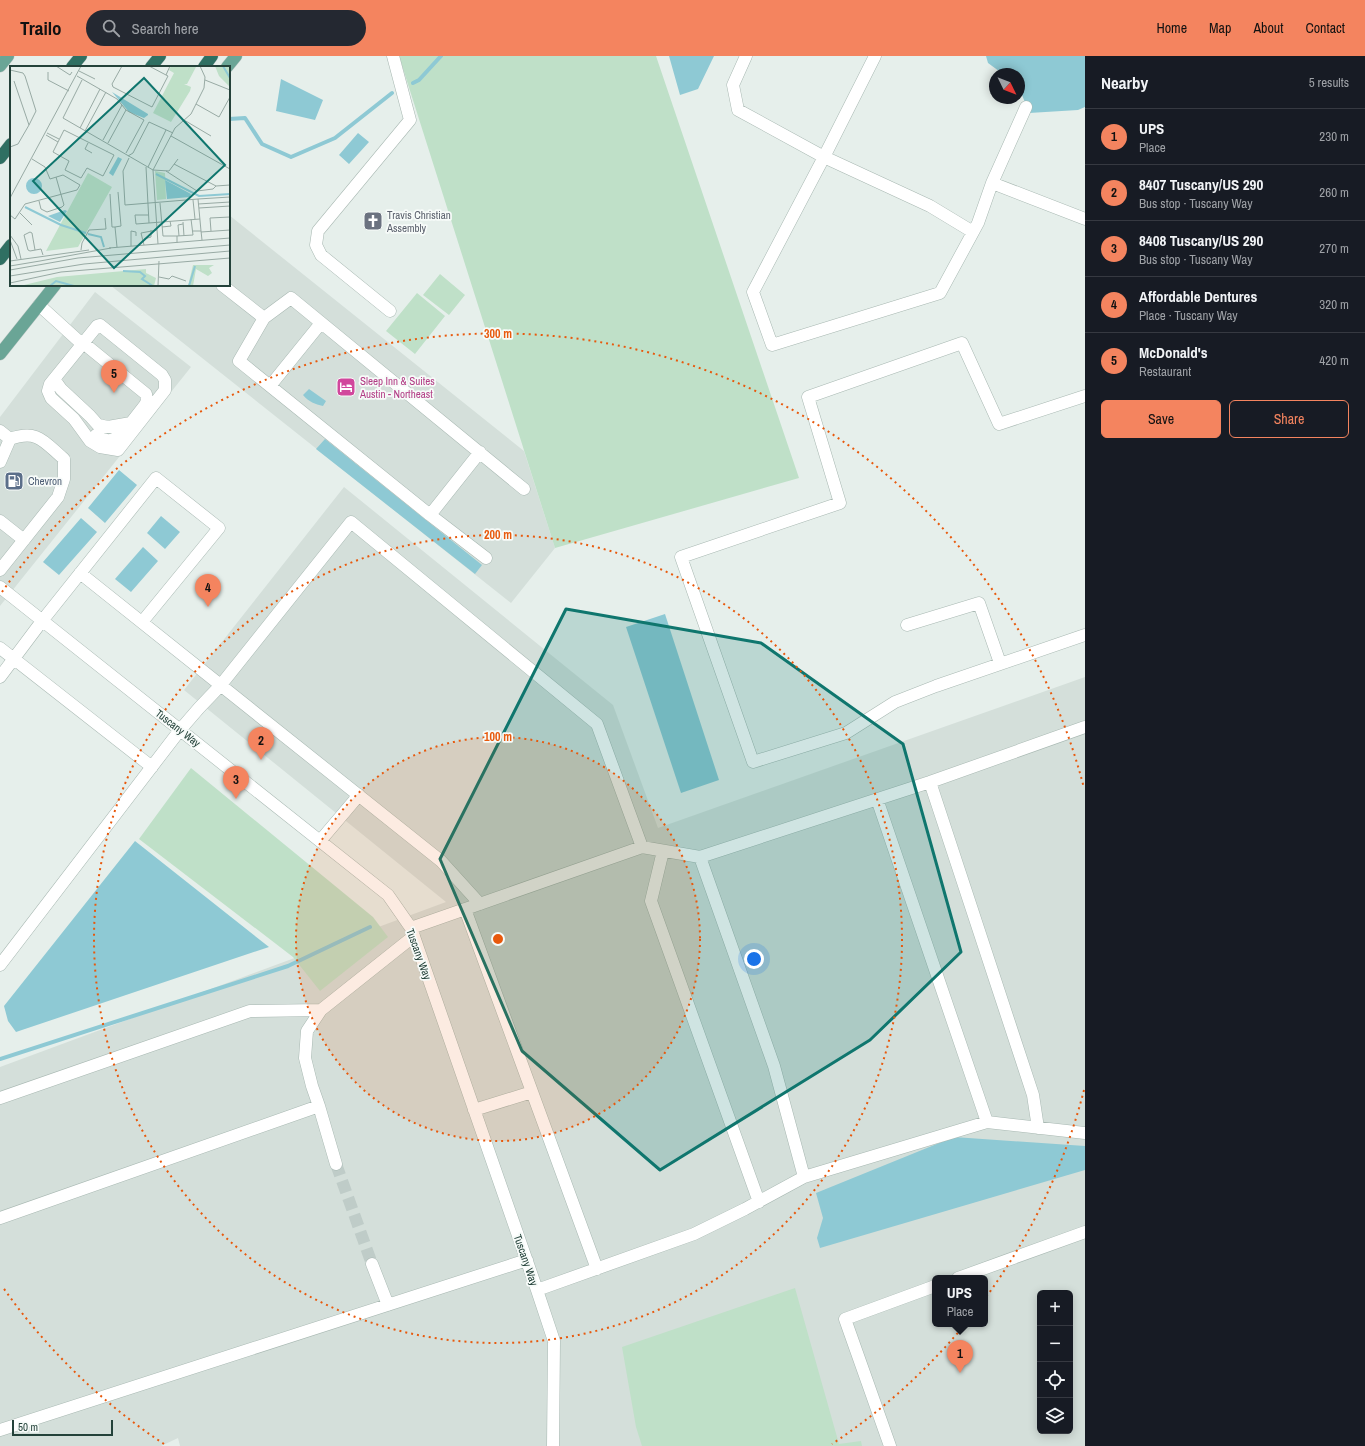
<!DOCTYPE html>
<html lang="en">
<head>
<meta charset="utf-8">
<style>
  body { margin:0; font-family:"Archivo Narrow",sans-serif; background:#242831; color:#f1f3f6 }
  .controls { position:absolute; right:12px; bottom:12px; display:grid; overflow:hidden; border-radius:6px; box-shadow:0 2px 10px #0003 }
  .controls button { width:36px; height:36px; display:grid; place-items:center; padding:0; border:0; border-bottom:1px solid #363941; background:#171b24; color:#f1f3f6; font:20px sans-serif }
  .compass { position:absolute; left:989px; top:12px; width:36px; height:36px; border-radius:50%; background:#171b24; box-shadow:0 2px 10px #0003; rotate:133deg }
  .scale { position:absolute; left:12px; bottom:10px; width:101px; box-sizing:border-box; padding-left:4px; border:2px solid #24423a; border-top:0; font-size:11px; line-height:14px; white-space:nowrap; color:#24423a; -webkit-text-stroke:3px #f7fbf9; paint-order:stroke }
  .you { position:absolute; left:754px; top:903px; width:14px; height:14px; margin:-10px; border:3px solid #fff; border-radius:50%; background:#1a73e8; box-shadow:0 0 0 6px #1a73e833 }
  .badge { display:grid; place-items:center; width:26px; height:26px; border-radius:50%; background:#f4845f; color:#111; font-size:13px; font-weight:700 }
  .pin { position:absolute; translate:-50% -33px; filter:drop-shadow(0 1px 2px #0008) }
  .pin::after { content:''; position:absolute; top:21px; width:14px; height:12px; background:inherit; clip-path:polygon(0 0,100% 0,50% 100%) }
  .popup { position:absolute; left:932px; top:1219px; width:56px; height:52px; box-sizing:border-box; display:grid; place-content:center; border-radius:6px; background:#171b24; filter:drop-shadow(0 1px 3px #0005); font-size:13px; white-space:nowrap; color:#9ea1a6 }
  .popup b { font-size:15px; color:#f1f3f6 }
  .popup::after { content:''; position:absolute; left:50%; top:100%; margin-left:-8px; border:8px solid transparent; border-top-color:#171b24 }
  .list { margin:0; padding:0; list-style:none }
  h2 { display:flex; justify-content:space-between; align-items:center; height:52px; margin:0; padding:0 16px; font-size:17px }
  h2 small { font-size:13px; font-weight:400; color:#9ea1a6 }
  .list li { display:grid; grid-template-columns:26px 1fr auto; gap:12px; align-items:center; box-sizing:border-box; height:56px; padding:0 16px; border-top:1px solid #363941 }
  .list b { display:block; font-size:15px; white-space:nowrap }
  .list p { margin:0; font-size:13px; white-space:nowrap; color:#9ea1a6 }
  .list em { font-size:13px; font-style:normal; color:#9ea1a6 }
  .actions { display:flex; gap:8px; padding:12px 16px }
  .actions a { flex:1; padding:9px 0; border:1px solid #f4845f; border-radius:6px; text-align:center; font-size:14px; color:#f4845f }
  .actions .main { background:#f4845f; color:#111 }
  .icon { flex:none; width:22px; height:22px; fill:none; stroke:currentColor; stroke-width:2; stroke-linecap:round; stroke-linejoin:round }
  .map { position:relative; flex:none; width:1085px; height:1390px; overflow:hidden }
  header { display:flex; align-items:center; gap:24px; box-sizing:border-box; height:56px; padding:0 20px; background:#f4845f; color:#111 }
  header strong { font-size:19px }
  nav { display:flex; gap:22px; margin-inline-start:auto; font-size:14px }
  .search { width:280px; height:36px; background:#242831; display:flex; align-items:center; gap:10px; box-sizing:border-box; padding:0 14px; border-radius:22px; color:#9ea1a6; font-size:15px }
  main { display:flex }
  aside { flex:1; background:#171b24 }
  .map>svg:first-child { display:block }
  .built { fill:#d4dfda; fill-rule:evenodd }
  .green { fill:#bfe0c8 }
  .water { fill:#8ec9d4 }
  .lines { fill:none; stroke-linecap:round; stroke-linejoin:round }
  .stream { stroke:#8ec9d4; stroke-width:4 }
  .minor-tunnel { stroke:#bfccc8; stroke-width:12; stroke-dasharray:12 6; stroke-linecap:butt }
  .minor-casing { stroke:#a8b8b2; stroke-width:13 }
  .major-casing { stroke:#c2cac8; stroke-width:13 }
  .highway-casing { stroke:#c2cac8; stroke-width:13 }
  .minor { stroke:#fff; stroke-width:12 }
  .major { stroke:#6aa596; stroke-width:12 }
  .highway { stroke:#2f6f62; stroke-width:12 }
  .marked { fill:#0f766e; fill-opacity:0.2; stroke:#0f766e; stroke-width:3; stroke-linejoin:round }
  .ring { fill:none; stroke:#e8590c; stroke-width:2; stroke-dasharray:2 4 }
  .labels { text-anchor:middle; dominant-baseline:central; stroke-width:3.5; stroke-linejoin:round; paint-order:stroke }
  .worship-label { font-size:11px; fill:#5b616d; stroke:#f7fbf9; text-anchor:start }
  .hotel-label { font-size:11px; fill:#b23c85; stroke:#f7fbf9; text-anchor:start }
  .service-label { font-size:11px; fill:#4e5e75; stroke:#f7fbf9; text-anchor:start }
  .street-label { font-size:11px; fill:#24423a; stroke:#f7fbf9 }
  .inset-river { fill:none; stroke:#8ec9d4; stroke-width:2 }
  .inset-road { fill:none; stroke:#98aaa4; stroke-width:1 }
  .view { fill:#0f766e; fill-opacity:0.15; stroke:#0f766e; stroke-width:2 }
  .inset-edge { fill:none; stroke:#24423a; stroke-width:2 }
  .centre { fill:#e8590c; stroke:#f7fbf9; stroke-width:2 }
  .ring-label { font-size:12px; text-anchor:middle; font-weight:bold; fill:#e8590c; stroke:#f7fbf9; stroke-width:3.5; stroke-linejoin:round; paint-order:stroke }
</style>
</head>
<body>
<header>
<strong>Trailo</strong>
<div class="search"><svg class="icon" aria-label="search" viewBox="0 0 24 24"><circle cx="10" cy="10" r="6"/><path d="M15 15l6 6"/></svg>Search here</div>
<nav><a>Home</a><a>Map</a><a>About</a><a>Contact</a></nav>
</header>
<main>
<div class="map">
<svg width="1085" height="1390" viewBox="0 0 1085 1390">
  <rect width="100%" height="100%" fill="#e6efeb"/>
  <path class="built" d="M229,159l295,236 31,97 -44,55 -401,-318h119z
    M95,236l96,75 -191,239v-189z
    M344,431l269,218 45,123 427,-151v769h-905l-2,-8 -17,8h-161v-379l446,-165 -262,-212zM935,1222h50v46h-50zM1040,1237h30v138h-30z"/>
  <path class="green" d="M399,0h257l143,422 -244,70z
    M440,218l25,21 -16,20 -26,-20z
    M417,237l28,23 -30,38 -29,-23z
    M191,712l182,149 15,20 -68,54 -27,-34 -154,-118z
    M795,1232l44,156 22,-3 1,5h-220l-6,-19 -14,-80z"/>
  <path class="water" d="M669,0h45l-16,33 -18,6z
    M986,0h99v51l-7,3 -49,3 -10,-26v-13h-16l-15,-11z
    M281,23l42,21 -8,20 -39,-9z
    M358,77l11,9 -20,22 -10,-9z
    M309,333l17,12 -3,5c-8,-2 -14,-4 -20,-11z
    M325,383l157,126 -7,9 -159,-125z
    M119,414l18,15 -32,38 -17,-15z
    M161,460l19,16 -15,17 -18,-16z
    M81,462l16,14 -38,43 -16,-13z
    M143,491l15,14 -27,31 -16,-13z
    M665,558l54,166 -38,13 -55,-166z
    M135,785l134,106 -253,85 -8,-11 -4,-15z
    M954,1081l131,9v24l-265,78 -3,-10 6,-20 -7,-25z"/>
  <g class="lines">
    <path class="stream" d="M413,27l6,-3 22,-24
      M229,63l16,-1 17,26 29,13 44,-19 57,-45
      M0,1003l288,-93 82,-39"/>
    <path class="minor-tunnel" d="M336,1108l36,100"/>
    <g class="minor-casing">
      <path id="minor" d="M746,0l-13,29 5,25 86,47 106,49 43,26
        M875,0l-51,101 -71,135 19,53 168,-52 38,-70 14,-40 93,36
        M992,127l34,-76
        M222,229l42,33
        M39,249l43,39 5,2 59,48 1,7 -2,4 -14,18 -23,4 -10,-2 -8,-9 -29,-27 -7,-10
        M390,255l-69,-56 -5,-10 2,-14 92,-111 -17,-64
        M100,269l62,50 3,5v10l-47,60 -18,-3 -10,-6 -16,-22 -23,-21 -3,-7 2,-7 47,-58z
        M270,330l51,-63
        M1085,340l-86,28 -37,-81 -154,54 32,106 -159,54 72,205 93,-29 49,-31 41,-16 149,-51
        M0,375l10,8c28,-10 34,3 54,20v20l-6,18 -58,73
        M96,379c14,11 22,3 32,-9
        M0,406l10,-23
        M430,459l50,-63
        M0,465l24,19
        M486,502l-56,-43 -191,-154 25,-43 27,-20 233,191
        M80,517l361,288 39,43
        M0,531l388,308 23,33 126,362 17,51 -1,105
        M907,569l72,-22 21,60
        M0,592l152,119
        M0,621l42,-56 114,-143 63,50 -77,94
        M930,726l103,313 5,33
        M877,743l110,323
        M320,785l39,-46
        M663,795l-12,50 108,301
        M700,801l74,209 30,111 183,-55 98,11
        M465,853l132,360
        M411,872l231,-81 58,10 230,-75 155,-55
        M0,909l180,-235 19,-22 21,-22 131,-164 246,202 45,123
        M0,1042l250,-87 71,-1
        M474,1054l58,-18
        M336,1108l-17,-58 -7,-20 -7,-28 2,-27 14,-21 93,-74
        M0,1162l319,-112
        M372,1208l16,41
        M958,1222l127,-46
        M537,1234l157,-56 51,-25 59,-32
        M0,1374l527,-170
        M890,1390l-45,-127 90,-33"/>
    </g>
    <g class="major-casing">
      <path id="major" d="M0,10l8,-10
        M227,11l9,-11
        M0,298l55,-69"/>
    </g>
    <g class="highway-casing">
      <path id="highway" d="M72,11l9,-11
        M151,11l9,-11
        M204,11l8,-11
        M0,102l11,-14
        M0,203l11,-14"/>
    </g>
    <use href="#minor" class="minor"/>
    <use href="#major" class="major"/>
    <use href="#highway" class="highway"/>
  </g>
  <path class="marked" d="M566,553l195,34 142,101 58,208 -91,88 -210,130 -138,-119 -82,-192z"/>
  <circle cx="498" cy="883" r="202" fill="#e8590c" fill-opacity=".12"/>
  <g class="ring">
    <circle cx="498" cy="883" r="202"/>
    <circle cx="498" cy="883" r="404"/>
    <path d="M1084 1034A605 605 0 0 1 832 1388M164 1388A605 605 0 0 1 2 1230M2 536A605 605 0 0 1 1084 732"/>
  </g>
  <defs>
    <g id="church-square" transform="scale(1)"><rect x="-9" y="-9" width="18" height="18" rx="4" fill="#6b7280" stroke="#f7fbf9"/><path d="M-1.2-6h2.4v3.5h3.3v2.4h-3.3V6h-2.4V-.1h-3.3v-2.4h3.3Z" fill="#fff"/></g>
    <g id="hotel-square" transform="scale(1)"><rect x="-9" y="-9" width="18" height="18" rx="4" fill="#d1479c" stroke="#f7fbf9"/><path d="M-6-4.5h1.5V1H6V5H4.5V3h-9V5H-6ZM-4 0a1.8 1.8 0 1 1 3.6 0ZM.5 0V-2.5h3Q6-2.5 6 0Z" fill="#fff"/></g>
    <g id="fuel-square" transform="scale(1)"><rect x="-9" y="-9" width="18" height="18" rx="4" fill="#5c6f8a" stroke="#f7fbf9"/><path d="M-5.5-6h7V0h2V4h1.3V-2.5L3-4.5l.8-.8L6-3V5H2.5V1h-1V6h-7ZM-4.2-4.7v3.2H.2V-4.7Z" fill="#fff"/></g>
  </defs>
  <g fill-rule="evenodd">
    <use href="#church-square" x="373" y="165"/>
    <use href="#hotel-square" x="346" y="331"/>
    <use href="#fuel-square" x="14" y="425"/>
  </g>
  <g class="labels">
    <g class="worship-label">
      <text x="387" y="159">Travis Christian<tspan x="387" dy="13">Assembly</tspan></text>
    </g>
    <g class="hotel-label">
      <text x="360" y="325">Sleep Inn &amp; Suites<tspan x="360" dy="13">Austin - Northeast</tspan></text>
    </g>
    <g class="service-label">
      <text x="28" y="425">Chevron</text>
    </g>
    <g class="street-label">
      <text transform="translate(178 672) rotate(38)">Tuscany Way</text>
      <text transform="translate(419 898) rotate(70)">Tuscany Way</text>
      <text transform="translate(526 1204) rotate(71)">Tuscany Way</text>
    </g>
  </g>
  <g transform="translate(10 10)">
    <rect width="220" height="220" fill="#e6efeb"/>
    <path d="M161,0l25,1 -9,17h-3l7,3 -1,4 -19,31 -18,-9 21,-40 -5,-3zM205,0h15v21l-11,-11zM145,105l10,2 1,26 -9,1zM78,107l24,14 -34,60 -32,4zM183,199h21l-5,3 3,5 -4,3 -12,-7 -3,17h-5zM136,203v4l10,5 -2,8h-134l37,-9z" fill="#bfe0c8"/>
    <path d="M102,26l36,22v1l-4,3 -15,-6zM108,91l4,2 -9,17 -4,-3zM16 120a8 8 0 1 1 16 0a8 8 0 1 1-16 0ZM155,114l26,14 -1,3 -23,2zM55,144l2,1 -7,11 -12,-6z" fill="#8ec9d4"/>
    <path class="inset-river" d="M213,0l7,12M146,108l43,22 31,-2M15,141l36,18 25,8M78,168l13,3 3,10M113,205l17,1 5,4 -3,3 11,7M40,220l6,-5 18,5M179,220l6,-20"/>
    <path class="inset-road" d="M46,0l14,9 2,-3M112,0l-10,18 1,3 39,20 16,-31 -2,-1M139,0l17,9 4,-9M0,4l13,3 2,3 11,35 -7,14M69,5l16,8M38,6v8l21,11M67,10l40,23 9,11 18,10 -18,33M72,14l-19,38 90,52M195,14l25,10M186,38l23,13 11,-20M174,54l27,16M139,56l24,11M70,62l20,-39M54,64l50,25 -11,21 -16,-8 -6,10 -16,-8 4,-9 -16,-9zM75,65l21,-39M37,67l12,6M36,69l12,7M161,70l59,33M93,74l19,-35M78,77l-3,6 7,4M98,77l18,-33M0,81l8,-3 11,-19 -15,-44M118,90l5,-3 16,-31M119,92l-6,13 2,34 73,-6M164,98l42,22 14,-1M136,101l3,56M138,101l18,-37M143,104l16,1 9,-12M156,105l31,20 16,-2 3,-3M100,128l2,33h3l2,20M0,132l71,-132M183,134l2,19M29,135l2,8 6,3 15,-5 2,-2 -8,-28M150,137l3,33h14M188,138l32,-2M189,142l31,-2M10,147l12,12M0,149l5,4 10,-15 52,-14 3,-5 -17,-10 -13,4 -5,-12 -13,-8M139,149h-14l1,9 64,-5M173,156l1,14M105,161l6,-1 -3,-34M152,161l9,-1 -1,-5M182,165h9l1,9M191,165l-3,-32 32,-2M201,165l-1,-13 20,-1M191,166l29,-2M0,169l8,11 3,13M169,170l-1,-11 5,-1M134,173l7,-2v-7M0,174l7,19M167,177v-7l16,-1 -2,-16M148,178l-5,-74 22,-42 16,-14 13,-26 1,-11 -5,-11M134,179l-3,-12 16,-3M121,180v-15l5,1v4M99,182l121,-10M25,184l-3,-17 -2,-1 -6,3 4,15 2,1 11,-2 2,6M71,184l1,-7 7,-13 17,-1 -1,-11M0,195l79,-11M30,195l71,-13M0,200l30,-5M0,204l68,-12 152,-13M0,210l74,-12 146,-13M149,211l10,2 3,-3 14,5M0,217l51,-11 169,-14M148,220l1,-25"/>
    <path class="view" d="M134,12l81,87 -111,103 -81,-87z"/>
    <rect width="220" height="220" class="inset-edge"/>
  </g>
  <circle cx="498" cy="883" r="6" class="centre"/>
  <g class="ring-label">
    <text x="498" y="282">300 m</text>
    <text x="498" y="483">200 m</text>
    <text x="498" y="685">100 m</text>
  </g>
</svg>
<div class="controls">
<button>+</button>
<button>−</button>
<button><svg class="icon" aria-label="locate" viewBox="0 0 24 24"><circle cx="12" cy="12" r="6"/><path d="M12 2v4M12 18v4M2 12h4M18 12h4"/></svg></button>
<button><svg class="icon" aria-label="layers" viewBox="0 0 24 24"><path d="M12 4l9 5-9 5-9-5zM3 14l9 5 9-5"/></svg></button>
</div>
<svg class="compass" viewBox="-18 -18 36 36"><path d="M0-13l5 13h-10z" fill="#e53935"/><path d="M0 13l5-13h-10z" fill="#9ea1a6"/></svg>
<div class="scale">50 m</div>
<div class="you"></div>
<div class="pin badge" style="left:960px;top:1317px">1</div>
<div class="popup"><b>UPS</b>Place</div>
<div class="pin badge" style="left:261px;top:704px">2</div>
<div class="pin badge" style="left:236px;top:743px">3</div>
<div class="pin badge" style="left:208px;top:551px">4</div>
<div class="pin badge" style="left:114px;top:337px">5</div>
</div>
<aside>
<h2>Nearby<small>5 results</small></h2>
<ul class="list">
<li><span class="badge">1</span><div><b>UPS</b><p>Place</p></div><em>230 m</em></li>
<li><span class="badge">2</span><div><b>8407 Tuscany/US 290</b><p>Bus stop · Tuscany Way</p></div><em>260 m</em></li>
<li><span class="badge">3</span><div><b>8408 Tuscany/US 290</b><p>Bus stop · Tuscany Way</p></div><em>270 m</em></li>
<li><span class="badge">4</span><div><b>Affordable Dentures</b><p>Place · Tuscany Way</p></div><em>320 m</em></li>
<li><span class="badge">5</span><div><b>McDonald's</b><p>Restaurant</p></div><em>420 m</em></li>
</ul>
<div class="actions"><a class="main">Save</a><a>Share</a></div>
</aside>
</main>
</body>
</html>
